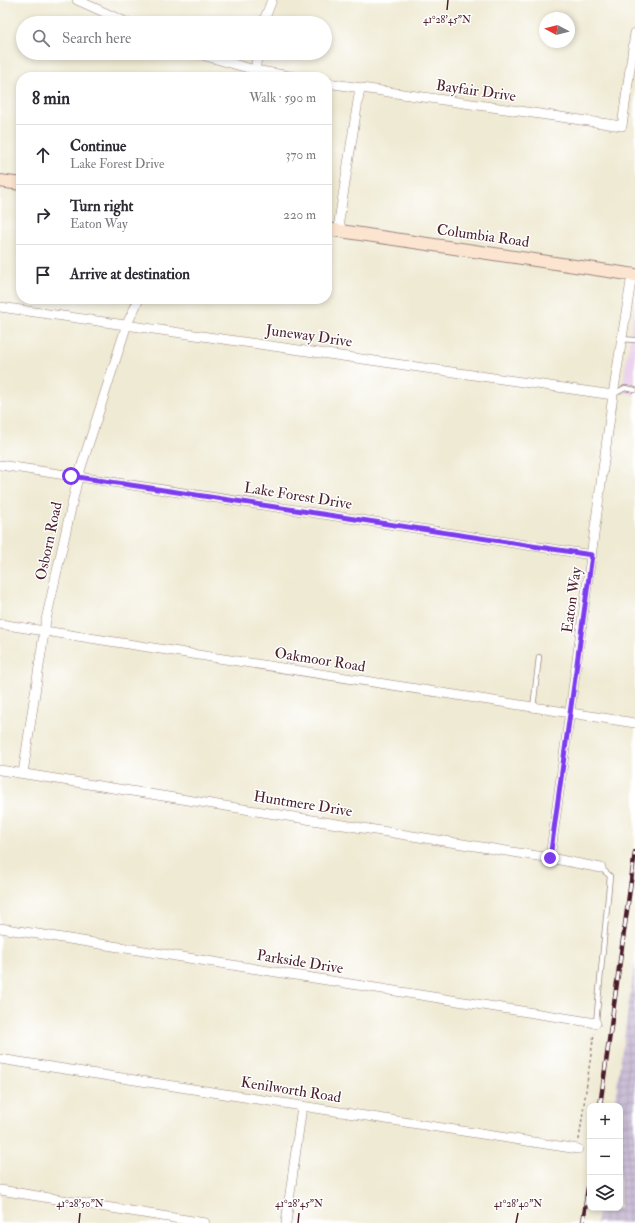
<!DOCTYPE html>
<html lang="en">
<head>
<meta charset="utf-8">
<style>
  body { margin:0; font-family:"IM FELL Double Pica",serif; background:#f7f7f7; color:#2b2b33 }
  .controls { position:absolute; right:12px; bottom:12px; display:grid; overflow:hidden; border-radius:8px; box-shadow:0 2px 6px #0003 }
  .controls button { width:36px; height:36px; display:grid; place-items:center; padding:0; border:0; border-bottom:1px solid #e1e1e2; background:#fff; color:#2b2b33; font:20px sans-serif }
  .compass { position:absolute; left:539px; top:12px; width:36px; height:36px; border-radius:50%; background:#fff; box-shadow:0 2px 6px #0003; rotate:277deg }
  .stop { position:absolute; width:12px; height:12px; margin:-9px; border:3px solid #7c3aed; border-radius:50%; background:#fff }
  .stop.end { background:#7c3aed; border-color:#fff; box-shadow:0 1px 4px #0008 }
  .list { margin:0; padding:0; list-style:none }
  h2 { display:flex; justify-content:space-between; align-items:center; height:52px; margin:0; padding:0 16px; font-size:17px }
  h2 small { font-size:13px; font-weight:400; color:#7c7c81 }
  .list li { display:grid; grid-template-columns:26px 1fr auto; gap:12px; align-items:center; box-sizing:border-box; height:60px; padding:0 16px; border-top:1px solid #e1e1e2 }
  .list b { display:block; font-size:15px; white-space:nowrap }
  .list p { margin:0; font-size:13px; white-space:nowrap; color:#7c7c81 }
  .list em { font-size:13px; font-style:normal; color:#7c7c81 }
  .icon { flex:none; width:22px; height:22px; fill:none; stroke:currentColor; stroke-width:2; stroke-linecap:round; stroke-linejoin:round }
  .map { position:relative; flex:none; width:635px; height:1223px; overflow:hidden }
  .search { position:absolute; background:#fff; box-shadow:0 2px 6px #0003; left:16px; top:16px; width:316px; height:44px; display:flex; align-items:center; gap:10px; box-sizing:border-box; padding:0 14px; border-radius:22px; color:#7c7c81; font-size:15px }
  .panel { position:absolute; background:#fff; box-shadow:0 2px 6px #0003; left:16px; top:72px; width:316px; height:232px; border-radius:16px }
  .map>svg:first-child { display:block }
  .built { fill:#ebd1ec }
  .industrial { fill:url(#industrial-grid) }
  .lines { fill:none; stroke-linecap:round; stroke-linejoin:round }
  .lane-casing { stroke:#9c847f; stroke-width:6 }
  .street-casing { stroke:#9c847f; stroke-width:10 }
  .secondary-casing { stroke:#9c847f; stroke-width:14 }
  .path { stroke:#9c847f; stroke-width:1.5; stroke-dasharray:3 3; stroke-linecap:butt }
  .lane { stroke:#fff; stroke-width:4.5 }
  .street { stroke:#fff; stroke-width:9 }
  .secondary { stroke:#fce5d0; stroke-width:12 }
  .rail-casing { stroke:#4a1f2b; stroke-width:4.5 }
  .rail { stroke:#fff; stroke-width:3; stroke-dasharray:9; stroke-linecap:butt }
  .route { stroke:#7c3aed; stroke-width:5 }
  .ticks { fill:none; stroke:#4a1f2b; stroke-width:1.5 }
  .labels { text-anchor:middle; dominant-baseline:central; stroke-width:3; stroke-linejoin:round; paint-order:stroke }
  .street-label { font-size:15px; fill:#4a1f2b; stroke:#fff }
  .ticks-label { font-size:10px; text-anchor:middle; fill:#4a1f2b; stroke:#fff; stroke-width:3; stroke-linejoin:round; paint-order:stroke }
</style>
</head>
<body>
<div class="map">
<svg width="635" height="1223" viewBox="0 0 635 1223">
  <defs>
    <pattern id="industrial-grid" width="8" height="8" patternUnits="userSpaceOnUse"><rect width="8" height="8" fill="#cbbfd6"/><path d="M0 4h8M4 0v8" fill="none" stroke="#b0a4b8"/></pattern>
  </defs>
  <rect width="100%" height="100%" fill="#fff"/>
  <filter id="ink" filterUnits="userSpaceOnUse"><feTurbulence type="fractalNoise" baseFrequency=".025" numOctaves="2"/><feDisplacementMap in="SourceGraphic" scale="8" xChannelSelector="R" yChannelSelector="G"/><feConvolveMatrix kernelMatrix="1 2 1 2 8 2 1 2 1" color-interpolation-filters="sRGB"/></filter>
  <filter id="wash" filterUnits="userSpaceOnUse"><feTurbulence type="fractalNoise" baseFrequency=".012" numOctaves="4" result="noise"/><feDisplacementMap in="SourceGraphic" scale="16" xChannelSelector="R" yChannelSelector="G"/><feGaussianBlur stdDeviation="0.9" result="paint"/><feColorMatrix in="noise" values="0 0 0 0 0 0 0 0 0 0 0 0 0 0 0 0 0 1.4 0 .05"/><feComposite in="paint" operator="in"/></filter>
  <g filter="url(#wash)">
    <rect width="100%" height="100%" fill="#efead3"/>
    <path class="built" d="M635,304v91l-8,-1 -4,-11z"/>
    <path class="industrial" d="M635,961v262h-39l3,-15h21v-102h-6z"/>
  </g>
  <g filter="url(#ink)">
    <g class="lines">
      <g class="lane-casing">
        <path id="lane" d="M621,339l14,1
          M614,394l11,-6 10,2
          M533,708l6,-51
          M596,1023l14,-147 -9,-8"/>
      </g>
      <g class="street-casing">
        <path id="street" d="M77,0l51,23
          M263,23l9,-23
          M195,53l60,17 40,7
          M255,70l3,-17
          M327,83l295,43 13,-93
          M342,232l-3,-11 21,-133
          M0,307l613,88
          M0,465l592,90
          M0,624l635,99
          M0,770l550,88 51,10
          M23,773l23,-153 32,-143 49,-153 12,-25
          M550,858l63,-463 19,-120
          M0,928l596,95
          M0,1059l578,90
          M0,1190l205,33
          M286,1223l16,-117"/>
      </g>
      <g class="secondary-casing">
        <path id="secondary" d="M0,181l21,3
          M327,229l308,46"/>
      </g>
      <path class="path" d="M579,1140l15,-107"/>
      <use href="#lane" class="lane"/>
      <use href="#street" class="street"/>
      <use href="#secondary" class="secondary"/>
      <g class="rail-casing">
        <path id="rail" d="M600,1106l35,-254
          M583,1223l7,-50"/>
      </g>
      <use href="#rail" class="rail"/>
    </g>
  </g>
  <g class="lines" filter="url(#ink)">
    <path class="route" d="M71,476l521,79 -42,303"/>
  </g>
  <path class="ticks" d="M447,10l1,-10M79,1223l1,-10M298,1223l1,-10M516,1223l2,-10"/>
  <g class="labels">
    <g class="street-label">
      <text transform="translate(476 91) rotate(8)">Bayfair Drive</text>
      <text transform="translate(483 236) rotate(8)">Columbia Road</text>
      <text transform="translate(309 336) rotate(8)">Juneway Drive</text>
      <text transform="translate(298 496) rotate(9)">Lake Forest Drive</text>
      <text transform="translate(49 541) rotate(-78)">Osborn Road</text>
      <text transform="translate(572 600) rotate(-82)">Eaton Way</text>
      <text transform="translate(320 660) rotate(9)">Oakmoor Road</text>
      <text transform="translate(303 804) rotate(9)">Huntmere Drive</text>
      <text transform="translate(300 962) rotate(9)">Parkside Drive</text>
      <text transform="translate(291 1090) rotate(9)">Kenilworth Road</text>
    </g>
  </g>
  <g class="ticks-label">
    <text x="447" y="23">41°28'45"N</text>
    <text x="80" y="1207">41°28'50"N</text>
    <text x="299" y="1207">41°28'45"N</text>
    <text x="518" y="1207">41°28'40"N</text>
  </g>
</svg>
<div class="controls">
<button>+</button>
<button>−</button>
<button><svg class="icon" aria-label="layers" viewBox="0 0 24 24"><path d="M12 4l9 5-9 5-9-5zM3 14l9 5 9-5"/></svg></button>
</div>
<svg class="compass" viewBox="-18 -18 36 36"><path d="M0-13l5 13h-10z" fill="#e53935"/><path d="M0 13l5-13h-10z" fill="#7c7c81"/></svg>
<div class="stop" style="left:71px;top:476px"></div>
<div class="stop end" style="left:550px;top:858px"></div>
<div class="search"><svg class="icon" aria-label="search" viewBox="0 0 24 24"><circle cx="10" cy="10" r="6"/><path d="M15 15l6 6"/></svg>Search here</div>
<section class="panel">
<h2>8 min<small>Walk · 590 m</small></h2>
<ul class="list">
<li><svg class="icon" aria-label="ahead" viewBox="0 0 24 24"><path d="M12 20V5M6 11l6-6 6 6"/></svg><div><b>Continue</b><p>Lake Forest Drive</p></div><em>370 m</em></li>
<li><svg class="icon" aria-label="right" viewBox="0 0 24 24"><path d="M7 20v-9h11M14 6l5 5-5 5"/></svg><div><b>Turn right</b><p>Eaton Way</p></div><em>220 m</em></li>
<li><svg class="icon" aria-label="arrive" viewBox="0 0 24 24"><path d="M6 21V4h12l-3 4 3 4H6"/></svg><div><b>Arrive at destination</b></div></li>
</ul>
</section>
</div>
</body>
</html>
